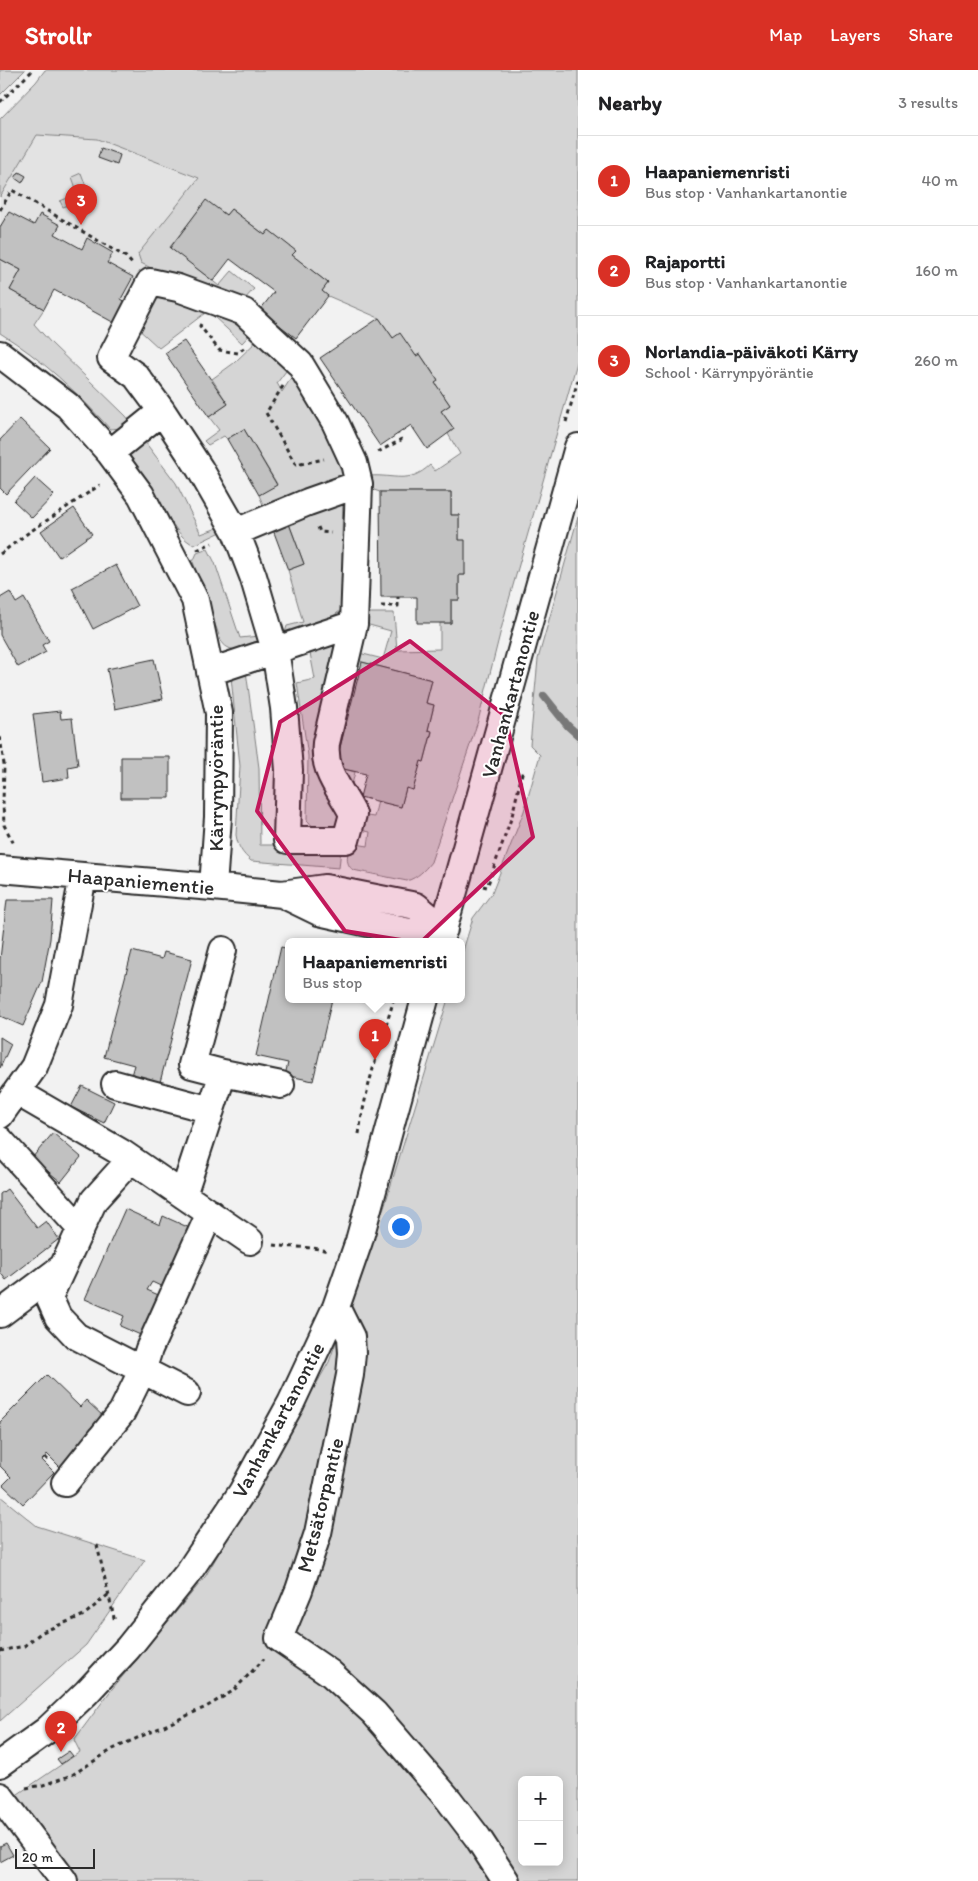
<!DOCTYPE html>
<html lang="en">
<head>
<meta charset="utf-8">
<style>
  body { margin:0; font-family:Itim,sans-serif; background:#f2f2f2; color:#202124 }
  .controls { position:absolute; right:15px; bottom:15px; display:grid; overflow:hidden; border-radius:8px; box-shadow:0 2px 12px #0003 }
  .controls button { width:45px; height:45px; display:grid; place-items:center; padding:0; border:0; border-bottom:1px solid #e0e0e0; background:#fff; color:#202124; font:25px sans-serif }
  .scale { position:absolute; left:15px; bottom:12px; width:80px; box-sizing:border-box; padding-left:5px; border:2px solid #2b2b2b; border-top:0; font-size:14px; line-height:18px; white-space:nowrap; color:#2b2b2b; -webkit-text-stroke:4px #fff; paint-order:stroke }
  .you { position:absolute; left:400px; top:1156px; width:18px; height:18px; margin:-12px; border:4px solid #fff; border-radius:50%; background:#1a73e8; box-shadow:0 0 0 8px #1a73e833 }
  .badge { display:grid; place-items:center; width:32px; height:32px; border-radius:50%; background:#d93025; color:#fff; font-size:16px; font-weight:700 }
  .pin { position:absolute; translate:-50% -41px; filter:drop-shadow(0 1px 2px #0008) }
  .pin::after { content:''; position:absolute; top:26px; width:18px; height:15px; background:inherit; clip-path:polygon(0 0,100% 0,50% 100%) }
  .popup { position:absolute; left:285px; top:868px; width:180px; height:65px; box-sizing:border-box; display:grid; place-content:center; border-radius:8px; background:#fff; filter:drop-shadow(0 1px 4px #0005); font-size:16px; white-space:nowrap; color:#757577 }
  .popup b { font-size:19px; color:#202124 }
  .popup::after { content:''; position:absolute; left:50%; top:100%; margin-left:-10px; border:10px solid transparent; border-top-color:#fff }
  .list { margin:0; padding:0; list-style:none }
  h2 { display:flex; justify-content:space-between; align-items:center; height:65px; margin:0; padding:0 20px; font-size:21px }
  h2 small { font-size:16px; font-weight:400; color:#757577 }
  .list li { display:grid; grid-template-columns:32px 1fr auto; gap:15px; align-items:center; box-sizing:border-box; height:90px; padding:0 20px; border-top:1px solid #e0e0e0 }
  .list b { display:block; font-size:19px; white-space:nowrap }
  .list p { margin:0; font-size:16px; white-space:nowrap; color:#757577 }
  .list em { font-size:16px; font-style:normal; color:#757577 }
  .map { position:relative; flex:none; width:578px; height:1811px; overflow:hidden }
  header { display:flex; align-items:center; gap:30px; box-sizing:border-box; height:70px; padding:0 25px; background:#d93025; color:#fff }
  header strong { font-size:24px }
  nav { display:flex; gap:28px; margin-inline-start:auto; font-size:18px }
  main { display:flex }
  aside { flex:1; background:#fff }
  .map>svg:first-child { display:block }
  .built { fill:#e3e3e3 }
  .green { fill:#d5d5d5; stroke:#808080; fill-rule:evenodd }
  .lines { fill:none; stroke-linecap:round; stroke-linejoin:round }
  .stream { stroke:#787878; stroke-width:8 }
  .building { fill:#c1c1c1; stroke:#2b2b2b }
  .minor-casing { stroke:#2b2b2b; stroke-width:30 }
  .path { stroke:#2b2b2b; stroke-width:3; stroke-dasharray:4 4; stroke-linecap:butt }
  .minor { stroke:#fff; stroke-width:26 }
  .marked { fill:#c2185b; fill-opacity:0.2; stroke:#c2185b; stroke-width:4; stroke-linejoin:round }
  .labels { text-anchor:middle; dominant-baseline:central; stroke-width:4; stroke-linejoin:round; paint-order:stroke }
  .street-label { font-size:21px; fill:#2b2b2b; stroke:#fff }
</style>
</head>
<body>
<header>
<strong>Strollr</strong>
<nav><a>Map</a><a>Layers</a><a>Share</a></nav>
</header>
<main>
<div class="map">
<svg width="578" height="1811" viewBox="0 0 578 1811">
  <rect width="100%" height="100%" fill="#f2f2f2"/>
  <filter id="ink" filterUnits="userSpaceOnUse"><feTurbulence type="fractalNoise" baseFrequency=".02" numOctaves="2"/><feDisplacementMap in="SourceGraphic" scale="10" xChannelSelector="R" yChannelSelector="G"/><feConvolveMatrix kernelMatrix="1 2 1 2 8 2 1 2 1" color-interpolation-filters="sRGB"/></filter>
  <g filter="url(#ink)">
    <path class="built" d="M37,65l60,4 102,40 -61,75 23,19 -26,53 -81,-36 -10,19 -34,-19 -10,-31v-62z"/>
    <path class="green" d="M0,0h25l-25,25z
      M45,0h533v289l-72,251 -28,111 -47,141c-7,9 -13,15 -24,19l-54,-11c-9,-7 -5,-17 -3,-27l18,3 2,-14 -14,-3 4,-14 14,2 4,-16 23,6 5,-19 7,2 8,-29 3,1 8,-30 -4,-2 6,-25 -8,-2 6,-23 -70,-18 -5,-4 -2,-6 28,7 8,-28 -29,-8 3,-10h29l3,37 43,-1v-26h11v-23h8v-25h6l-6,-35v-25h-8v-23h-71l-15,-5 4,-11c25,-2 40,9 61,-11l5,6 25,-17 -12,-20 6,-5 -13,-18 9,-6 -15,-22 3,-3 -18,-26 -4,2 -23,-18 -14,-20 -51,-22 -6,-5 6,-8 -36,-28 3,-4 -26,-21 -4,5 -34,-26 -5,6 -20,-14 -36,46 49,39 13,-15 22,18 -12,13 -81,-29 -20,-10 -3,-9 61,-76 -102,-39 -60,-4 -37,62v-78l36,-37z
      M81,103l9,24 -27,10 -3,-6 18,-7 -6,-17z
      M0,189l21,11 -11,20 34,19 -10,15 17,19 75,73 6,8 -10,4 -12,1c-32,-36 -69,-71 -110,-96z
      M155,223l50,9v11l-46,35 -24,-22z
      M215,237l41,21 -14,15 -30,-28z
      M263,265l29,28 -15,20 5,9 15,-23 52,108 -85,30 -5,-12 18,-11 -33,-55 -17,10 -3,-3 -16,9 -4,-4 15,-11 -10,-13 19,-13 -16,-25 22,-16z
      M159,360l-1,3 -13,9 31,41 25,51 19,-7 3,4 -29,14c-20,-10 -29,-37 -41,-56 -7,-12 -16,-23 -24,-35z
      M343,425l-1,42 6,3 -3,67 -18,14 -37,14 -5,-2 2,-7 16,-4 -15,-52 16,-6 -16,-43z
      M578,447v1364h-498l-65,-85 65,-44 -6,-12 38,-51 93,-112 124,-215 57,-161 62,-202h13v-42l12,-39 19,-25 32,-82 16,-56 -10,-10 8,-86zM522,1710h37v82h-37z
      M208,479l7,14 25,75 19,-2 3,5c-14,6 -30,16 -41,0l-28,-79 4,-9z
      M338,570l-16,105 22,83 -27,3 -10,-11 1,-64 -11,-73 18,-4 -5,-26 -17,3z
      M246,601l13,97 1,77h76l5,4 -2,19 -88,-7c-9,-8 -13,-14 -15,-26l4,-69 -9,-89z
      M331,678l9,2 -4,17 19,5 -5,21 -3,-1c-11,-15 -16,-24 -16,-44z
      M0,1426l37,30 108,34 -59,85 -86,76z"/>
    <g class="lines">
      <path class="stream" d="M544,626l24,30 10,9"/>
    </g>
    <path class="building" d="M101,78l19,7 -3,10 -19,-7z
      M19,102l7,4 -4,7 -7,-5z
      M206,130l20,15 5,-6 34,26 4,-5 27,21 -4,4 36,28 -6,8 6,5 -32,42 -36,-28 14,-18 -44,-33 -17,22 -43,-33z
      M9,142l25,13 6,-11 20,11 -5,9 27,15 5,-11 26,15 -6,10 26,14 -12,22 10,6 -11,21 -66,-36 -10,19 -34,-19 11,-20 -21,-11v-32z
      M379,248l14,20 7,-5 16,23 4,-2 18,27 -3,2 15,22 -9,6 13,18 -27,20 -16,-24 -31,21 -60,-88z
      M184,271l44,63 -19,13 -44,-64z
      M20,349l30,29 -44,46 -6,-6v-48z
      M244,359l33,56 -18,10 -32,-56z
      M35,408l19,17 -22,23 -18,-17z
      M380,422h71v23h8v25h6v35h-6v25h-8v23h-34v-26h-36z
      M74,438l18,26 -33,23 -18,-26z
      M288,451l16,43 -16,6 -16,-43z
      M116,495l21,41 -44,23 -21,-41z
      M10,522l6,11 8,-5 25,43 -7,4 4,7 -28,15 -18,-32v-37z
      M154,589l9,40 -48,10 -8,-40z
      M362,592l70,18 -6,23 8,2 -6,25 4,1 -8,31 -3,-1 -8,29 -7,-2 -5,19 -41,-10 6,-23 -31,-7z
      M60,641l1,8 11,-1 6,47 -10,2 1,11 -27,4 -9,-68z
      M121,687h49v41h-49z
      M7,830h46l-3,39 -8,43 -19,44 -23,-10v-57z
      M281,877l8,2v50h43l-19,82 -28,-6 3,-12 -32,-7z
      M132,881l30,8 2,-7 28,7 -33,127 -29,-7 4,-14 -30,-8z
      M0,967l11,7 -11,24z
      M82,1016l32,16 -10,21 -33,-16z
      M53,1063l28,24 -20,25 -29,-24z
      M7,1119l30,39 9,-7 13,18 -53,41 -6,-8v-78z
      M125,1139l35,16 3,-9 31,14 -27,59 -15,-7 -5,8 16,7 -18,40 -25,-11 4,-10 -39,-17z
      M47,1305l33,32 6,-7 20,19 -46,48 -13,-13 -2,3 -3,3 12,12 -31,32 -20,-19 8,-8 -11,-11v-44z
      M69,1681l4,5 -12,8 -4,-5z
      M6,1773l7,12 -13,7v-16z"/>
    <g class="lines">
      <g class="minor-casing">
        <path id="minor" d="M150,212l28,6 66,24 56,52 35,58 19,41 5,21 -5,140 -28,119c-3,30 14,45 27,71l-7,26h-59l2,-70 -5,-62 -9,-58 -22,-74 -17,-44 -36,-63 -38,-58 -26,-35 -25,-18z
          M0,284l68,52 42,47 31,42 54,105 24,113 -1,104 -5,70
          M110,383l52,-42
          M236,462l72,-30 51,-18
          M210,602l144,-48
          M0,799l213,18 69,7 43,-6 91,18 28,23
          M282,824l37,18 90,20 35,-3
          M440,871l138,-494
          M223,880l-31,115 31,8
          M115,1014l96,26
          M19,1021l10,8 93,54 128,88
          M0,1045l34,-48 25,-62 24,-129
          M0,1070l80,88
          M130,1090l-36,40 -45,97 9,20 18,19 111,57
          M183,1125l40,-122 58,12
          M336,1237l15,30 1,16 -2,22 -32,158 -19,57 -20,48 51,35 44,40 75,87 29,38 28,43
          M0,1244l60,-45
          M65,1413l57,-71 20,-41 7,-22 61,-136
          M0,1694l47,-34 40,-38 41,-44 60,-75 54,-81 49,-89 45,-96 23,-66 66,-242
          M0,1726l64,85"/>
      </g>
      <path class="path" d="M0,32l33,-32
        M0,140l12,-20 114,67 7,8
        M201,254l-1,2 19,24 19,3 7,-6
        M283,316l-17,27 30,52 28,-6
        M566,352l12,-42
        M378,382l23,-12 -3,-6
        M318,457l2,5 11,1
        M197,480l15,-7
        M0,484l28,-21 72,-48
        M381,536h17v-9
        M0,667l4,27 -1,39 1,22 10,19
        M483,816l4,1 25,-71 11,-47
        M359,1064c6,-46 22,-91 35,-135
        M274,1175c18,3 37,1 53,6
        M45,1387l5,5
        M97,1475l18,77
        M0,1581l24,-5 18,-14 42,-17 25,-21
        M26,1718l17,-3 29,-10 41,-26 93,-42 27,-16 31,-32"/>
      <use href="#minor" class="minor"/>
    </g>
  </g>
  <path class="marked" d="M410,571l95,75 28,121 -113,106 -75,-12 -88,-120 23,-89z"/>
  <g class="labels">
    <g class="street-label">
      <text transform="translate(510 624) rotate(-75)">Vanhankartanontie</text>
      <text transform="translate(215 708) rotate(-90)">Kärrynpyöräntie</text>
      <text transform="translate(141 811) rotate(5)">Haapaniementie</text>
      <text transform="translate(278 1350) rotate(-62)">Vanhankartanontie</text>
      <text transform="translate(320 1435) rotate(-76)">Metsätorpantie</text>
    </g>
  </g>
</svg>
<div class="controls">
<button>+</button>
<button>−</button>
</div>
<div class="scale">20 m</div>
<div class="you"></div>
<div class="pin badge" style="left:375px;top:990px">1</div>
<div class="popup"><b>Haapaniemenristi</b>Bus stop</div>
<div class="pin badge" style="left:61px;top:1682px">2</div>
<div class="pin badge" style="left:81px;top:155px">3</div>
</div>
<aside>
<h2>Nearby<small>3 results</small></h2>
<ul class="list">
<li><span class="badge">1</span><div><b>Haapaniemenristi</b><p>Bus stop · Vanhankartanontie</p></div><em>40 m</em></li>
<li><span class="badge">2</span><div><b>Rajaportti</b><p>Bus stop · Vanhankartanontie</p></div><em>160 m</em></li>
<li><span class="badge">3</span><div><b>Norlandia-päiväkoti Kärry</b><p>School · Kärrynpyöräntie</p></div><em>260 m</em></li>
</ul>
</aside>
</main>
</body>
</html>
